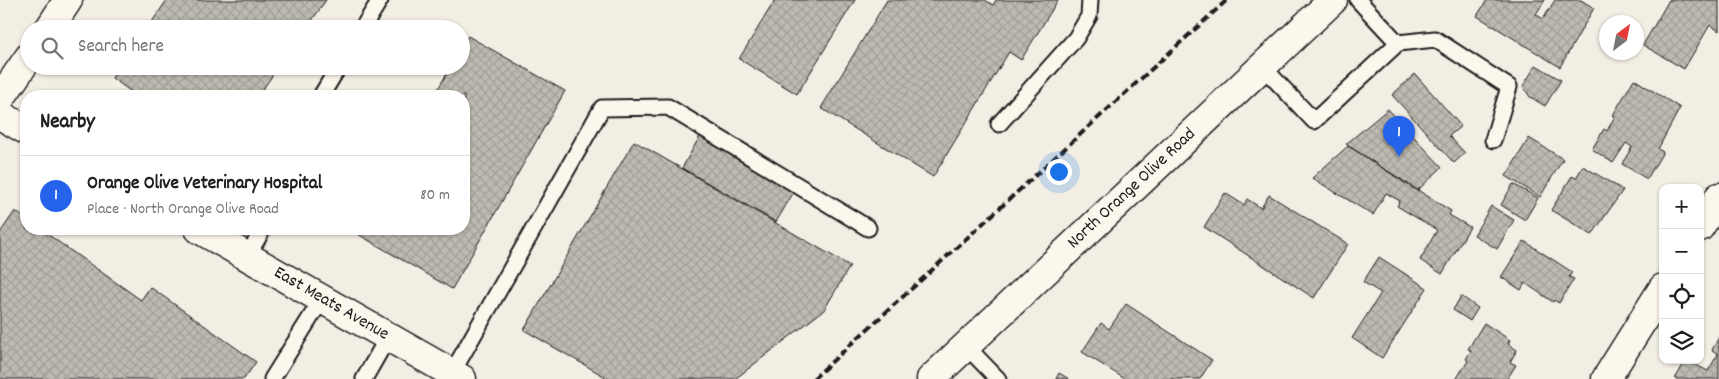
<!DOCTYPE html>
<html lang="en">
<head>
<meta charset="utf-8">
<style>
  body { margin:0; font-family:Dekko,sans-serif; background:#f6f6f6; color:#202124 }
  .controls { position:absolute; right:15px; bottom:15px; display:grid; overflow:hidden; border-radius:10px; box-shadow:0 1px 4px #0004 }
  .controls button { width:45px; height:45px; display:grid; place-items:center; padding:0; border:0; border-bottom:1px solid #e0e0e0; background:#fff; color:#202124; font:25px sans-serif }
  .compass { position:absolute; left:1599px; top:15px; width:45px; height:45px; border-radius:50%; background:#fff; box-shadow:0 1px 4px #0004; rotate:32deg }
  .you { position:absolute; left:1058px; top:171px; width:18px; height:18px; margin:-12px; border:4px solid #fff; border-radius:50%; background:#1a73e8; box-shadow:0 0 0 8px #1a73e833 }
  .badge { display:grid; place-items:center; width:32px; height:32px; border-radius:50%; background:#2563eb; color:#fff; font-size:16px; font-weight:700 }
  .pin { position:absolute; translate:-50% -41px; filter:drop-shadow(0 1px 2px #0008) }
  .pin::after { content:''; position:absolute; top:26px; width:18px; height:15px; background:inherit; clip-path:polygon(0 0,100% 0,50% 100%) }
  .list { margin:0; padding:0; list-style:none }
  h2 { display:flex; justify-content:space-between; align-items:center; height:65px; margin:0; padding:0 20px; font-size:21px }
  h2 small { font-size:16px; font-weight:400; color:#757577 }
  .list li { display:grid; grid-template-columns:32px 1fr auto; gap:15px; align-items:center; box-sizing:border-box; height:80px; padding:0 20px; border-top:1px solid #e0e0e0 }
  .list b { display:block; font-size:19px; white-space:nowrap }
  .list p { margin:0; font-size:16px; white-space:nowrap; color:#757577 }
  .list em { font-size:16px; font-style:normal; color:#757577 }
  .icon { flex:none; width:28px; height:28px; fill:none; stroke:currentColor; stroke-width:2; stroke-linecap:round; stroke-linejoin:round }
  .map { position:relative; flex:none; width:1719px; height:379px; overflow:hidden }
  .search { position:absolute; background:#fff; box-shadow:0 1px 4px #0004; left:20px; top:20px; width:450px; height:55px; display:flex; align-items:center; gap:12px; box-sizing:border-box; padding:0 18px; border-radius:28px; color:#757577; font-size:19px }
  .panel { position:absolute; background:#fff; box-shadow:0 1px 4px #0004; left:20px; top:90px; width:450px; height:145px; border-radius:20px }
  .map>svg:first-child { display:block }
  .building { fill:url(#building-cross-hatch); stroke:#1c1c1c }
  .lines { fill:none; stroke-linecap:round; stroke-linejoin:round }
  .lane-casing { stroke:#1c1c1c; stroke-width:19 }
  .secondary-casing { stroke:#1c1c1c; stroke-width:31 }
  .lane { stroke:#fbf7ec; stroke-width:15 }
  .secondary { stroke:#fbf7ec; stroke-width:28 }
  .rail { stroke:#1c1c1c; stroke-width:4; stroke-dasharray:8 4; stroke-linecap:butt }
  .labels { text-anchor:middle; dominant-baseline:central; stroke-width:4.5; stroke-linejoin:round; paint-order:stroke }
  .street-label { font-size:18px; fill:#1c1c1c; stroke:#fbf7ec }
</style>
</head>
<body>
<div class="map">
<svg width="1719" height="379" viewBox="0 0 1719 379">
  <defs>
    <pattern id="building-cross-hatch" width="8" height="8" patternUnits="userSpaceOnUse" patternTransform="scale(1.25)"><rect width="8" height="8" fill="#bdbab1"/><path d="M0 0l8 8M0 8l8-8" fill="none" stroke="#a29f98"/></pattern>
  </defs>
  <rect width="100%" height="100%" fill="#f2eee4"/>
  <filter id="ink" filterUnits="userSpaceOnUse"><feTurbulence type="fractalNoise" baseFrequency=".02" numOctaves="2"/><feDisplacementMap in="SourceGraphic" scale="10" xChannelSelector="R" yChannelSelector="G"/><feConvolveMatrix kernelMatrix="1 2 1 2 8 2 1 2 1" color-interpolation-filters="sRGB"/></filter>
  <g filter="url(#ink)">
    <path class="building" d="M167,0h159l-20,29h-159z
      M775,0h80l-58,94 -58,-35z
      M887,0h98l8,5 3,-5h62l-37,60 -12,-8 -76,125 -112,-69z
      M1487,0h58l-9,14 7,5 12,-19h26l13,8 -34,59 -83,-51z
      M1669,0h50v31l-9,-6 -26,44 -41,-24z
      M468,36l97,55 -113,198 -96,-56 2,-4h106v-133h-30l17,-30h10v-18z
      M1536,65l25,15 -16,26 -15,-9 -7,-11z
      M120,66h159l-21,30h-121l-25,-18z
      M1415,74l46,52 -12,10 16,17 -11,10 -62,-68z
      M1634,79l46,29 -22,41 5,3 -16,27 -25,-15 10,-17 -6,-4 -13,20 -21,-14 12,-20 3,2 8,-15 -2,-1z
      M1388,109l54,58 -25,24 -71,-47z
      M700,136l95,54 -19,32 -94,-54z
      M1529,138l34,21 -23,38 -34,-21z
      M634,141l216,125 -26,44 -89,69h-126l-85,-49z
      M1348,146l103,65 -2,4 21,12 -28,47 -22,-14 17,-30 -40,-24 3,-5 -14,-8 -13,22 -61,-37z
      M1583,166l40,24 -31,45 -41,-25 21,-34 4,2z
      M1513,184l25,14 -13,22 -24,-15z
      M1225,193l19,12 3,-6 14,9 8,-13 79,49 -34,54 -110,-71z
      M1491,206l23,14 -17,29 -23,-14z
      M15,211l11,8v10h14l101,71 9,-13 106,75 -12,17h-244v-146z
      M1524,241l48,31 -3,5 5,2 -15,24 -5,-3 -1,2 -28,-19 -4,7 -20,-13z
      M1379,257l48,31 -45,70 -30,-20 29,-45 -18,-11z
      M1461,296l17,12 -8,13 -17,-11z
      M1126,304l86,56 -12,19h-75l-43,-27 19,-29 8,6z
      M1484,323l26,17 -2,4 9,6 -7,12 6,3 -9,14h-51l12,-18 -2,-2 5,-8 -3,-2z
      M1719,337v42h-44l11,-19 22,11 10,-17 -6,-4z
      M1059,373l10,6h-13z"/>
    <g class="lines">
      <g class="lane-casing">
        <path id="lane" d="M362,29l18,-29
          M1398,43l37,-4 74,48 -16,53
          M1263,67l51,54 84,-78 -40,-43
          M321,96l18,-30
          M999,124l77,-86 13,-22 1,-16
          M247,257l16,-28
          M966,346l32,33
          M452,373l150,-265 66,-1 200,121
          M272,379l50,-80
          M364,379l24,-42"/>
      </g>
      <g class="secondary-casing">
        <path id="secondary" d="M49,29l19,-29
          M0,99l29,-42
          M0,115l26,15
          M1700,227l19,-30
          M199,229l263,150
          M931,379l402,-379
          M1606,379l57,-91"/>
      </g>
      <use href="#lane" class="lane"/>
      <use href="#secondary" class="secondary"/>
      <path class="rail" d="M813,379l414,-379"/>
    </g>
  </g>
  <g class="labels">
    <g class="street-label">
      <text transform="translate(1132 189) rotate(-43)">North Orange Olive Road</text>
      <text transform="translate(331 304) rotate(30)">East Meats Avenue</text>
    </g>
  </g>
</svg>
<div class="controls">
<button>+</button>
<button>−</button>
<button><svg class="icon" aria-label="locate" viewBox="0 0 24 24"><circle cx="12" cy="12" r="6"/><path d="M12 2v4M12 18v4M2 12h4M18 12h4"/></svg></button>
<button><svg class="icon" aria-label="layers" viewBox="0 0 24 24"><path d="M12 4l9 5-9 5-9-5zM3 14l9 5 9-5"/></svg></button>
</div>
<svg class="compass" viewBox="-18 -18 36 36"><path d="M0-13l5 13h-10z" fill="#e53935"/><path d="M0 13l5-13h-10z" fill="#757577"/></svg>
<div class="you"></div>
<div class="pin badge" style="left:1399px;top:157px">1</div>
<div class="search"><svg class="icon" aria-label="search" viewBox="0 0 24 24"><circle cx="10" cy="10" r="6"/><path d="M15 15l6 6"/></svg>Search here</div>
<section class="panel">
<h2>Nearby<small></small></h2>
<ul class="list">
<li><span class="badge">1</span><div><b>Orange Olive Veterinary Hospital</b><p>Place · North Orange Olive Road</p></div><em>80 m</em></li>
</ul>
</section>
</div>
</body>
</html>
